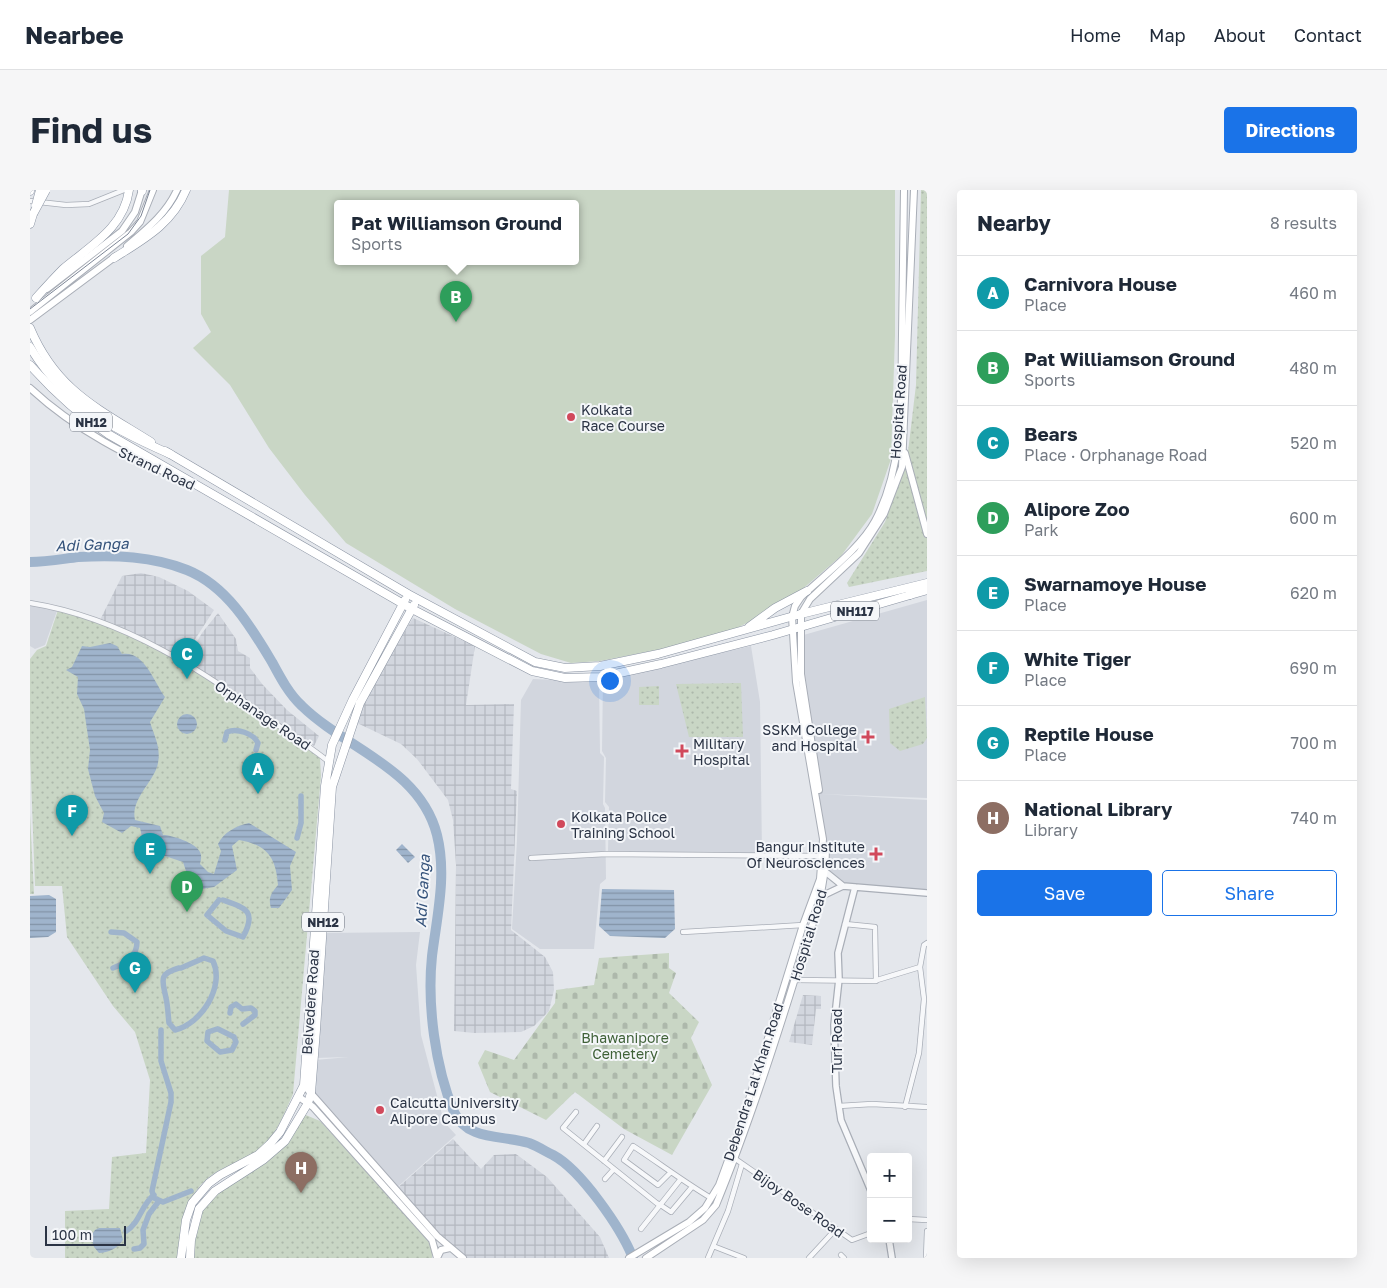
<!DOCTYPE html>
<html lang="en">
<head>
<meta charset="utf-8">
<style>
  body { margin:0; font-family:"Golos Text",sans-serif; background:#f6f6f7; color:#1f2937 }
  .controls { position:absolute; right:15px; bottom:15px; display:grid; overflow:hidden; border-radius:5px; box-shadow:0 5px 20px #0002 }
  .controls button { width:45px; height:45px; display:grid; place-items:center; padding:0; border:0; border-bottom:1px solid #e0e1e3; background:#fff; color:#1f2937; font:25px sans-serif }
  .scale { position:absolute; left:15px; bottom:12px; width:81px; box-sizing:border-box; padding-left:5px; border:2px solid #2b3445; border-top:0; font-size:14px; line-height:18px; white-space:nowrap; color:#2b3445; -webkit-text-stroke:4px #f4f6f9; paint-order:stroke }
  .you { position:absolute; left:579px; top:490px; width:18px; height:18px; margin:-12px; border:4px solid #fff; border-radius:50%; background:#1a73e8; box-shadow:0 0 0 8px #1a73e833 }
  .badge { display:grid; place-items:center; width:32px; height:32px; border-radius:50%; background:#1a73e8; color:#fff; font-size:16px; font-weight:700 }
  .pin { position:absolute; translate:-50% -41px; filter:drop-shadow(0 1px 2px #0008) }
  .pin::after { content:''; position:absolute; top:26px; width:18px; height:15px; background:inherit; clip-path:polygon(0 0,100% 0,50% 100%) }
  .popup { position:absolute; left:304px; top:10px; width:245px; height:65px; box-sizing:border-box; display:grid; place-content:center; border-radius:5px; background:#fff; filter:drop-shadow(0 1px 4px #0005); font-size:16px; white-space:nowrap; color:#747a83 }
  .popup b { font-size:19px; color:#1f2937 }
  .popup::after { content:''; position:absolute; left:50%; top:100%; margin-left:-10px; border:10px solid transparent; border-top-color:#fff }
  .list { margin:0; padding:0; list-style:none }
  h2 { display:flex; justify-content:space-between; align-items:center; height:65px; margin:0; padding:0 20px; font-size:21px }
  h2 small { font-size:16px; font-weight:400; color:#747a83 }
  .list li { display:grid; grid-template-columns:32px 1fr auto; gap:15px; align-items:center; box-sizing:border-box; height:75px; padding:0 20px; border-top:1px solid #e0e1e3 }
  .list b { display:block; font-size:19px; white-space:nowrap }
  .list p { margin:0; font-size:16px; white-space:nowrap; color:#747a83 }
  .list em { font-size:16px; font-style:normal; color:#747a83 }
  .actions { display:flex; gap:10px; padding:15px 20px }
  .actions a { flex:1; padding:11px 0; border:1px solid #1a73e8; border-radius:5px; text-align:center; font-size:18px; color:#1a73e8 }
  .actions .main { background:#1a73e8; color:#fff }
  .map { position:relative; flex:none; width:897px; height:1068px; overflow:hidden; border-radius:5px }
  header { display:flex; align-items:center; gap:30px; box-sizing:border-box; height:70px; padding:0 25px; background:#fff; border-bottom:1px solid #e0e1e3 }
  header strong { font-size:24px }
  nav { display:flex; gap:28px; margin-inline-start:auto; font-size:18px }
  .intro { display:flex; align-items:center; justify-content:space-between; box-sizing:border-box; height:120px; padding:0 30px }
  h1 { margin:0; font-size:35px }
  .button { padding:12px 22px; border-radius:5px; background:#1a73e8; color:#fff; font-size:18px; font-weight:700 }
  main { display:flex; gap:30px; padding:0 30px }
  aside { flex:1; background:#fff; border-radius:5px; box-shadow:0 5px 20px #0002 }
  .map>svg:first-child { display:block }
  .built { fill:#d2d6de }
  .industrial { fill:url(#industrial-grid) }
  .grass { fill:#c9d6c5; fill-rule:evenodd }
  .cemetery { fill:url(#cemetery-stones) }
  .park { fill:url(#park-dots) }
  .water { fill:url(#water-rules) }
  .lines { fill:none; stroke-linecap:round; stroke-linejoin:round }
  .canal { stroke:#9fb4cc; stroke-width:5.5 }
  .river { stroke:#9fb4cc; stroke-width:10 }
  .minor-casing { stroke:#a9aeb7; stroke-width:6 }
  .tertiary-casing { stroke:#a9aeb7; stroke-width:8 }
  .secondary-casing { stroke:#a9aeb7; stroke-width:8 }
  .trunk-casing { stroke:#8b94a3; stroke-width:9 }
  .motorway-casing { stroke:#8b94a3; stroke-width:9 }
  .minor { stroke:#f7f8fa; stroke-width:4.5 }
  .tertiary { stroke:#f7f8fa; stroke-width:5.5 }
  .secondary { stroke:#fff; stroke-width:6 }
  .trunk { stroke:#fff; stroke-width:8 }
  .motorway { stroke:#fff; stroke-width:8 }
  .tram { stroke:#7d8696; stroke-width:1 }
  .trunk-bridge-casing { stroke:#8b94a3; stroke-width:9; stroke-linecap:butt }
  .motorway-bridge-casing { stroke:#8b94a3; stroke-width:9; stroke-linecap:butt }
  .trunk-bridge { stroke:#fff; stroke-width:8 }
  .motorway-bridge { stroke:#fff; stroke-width:8 }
  .poi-dot { fill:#d1495b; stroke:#f4f6f9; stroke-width:2 }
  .labels { text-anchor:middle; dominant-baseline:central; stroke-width:4; stroke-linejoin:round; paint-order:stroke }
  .shield { fill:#f4f6f9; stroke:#676e7b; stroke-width:1 }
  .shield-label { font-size:12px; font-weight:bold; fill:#2b3445 }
  .poi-label { font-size:14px; fill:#2b3445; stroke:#f4f6f9; text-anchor:start }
  .street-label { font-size:14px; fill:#2b3445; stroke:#f4f6f9 }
  .park-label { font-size:14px; fill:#3f6138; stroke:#f4f6f9 }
  .water-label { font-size:15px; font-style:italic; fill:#34527a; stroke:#f4f6f9 }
</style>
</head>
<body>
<header>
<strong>Nearbee</strong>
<nav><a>Home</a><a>Map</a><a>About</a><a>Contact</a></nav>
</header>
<div class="intro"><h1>Find us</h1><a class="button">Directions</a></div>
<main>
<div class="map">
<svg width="897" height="1068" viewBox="0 0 897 1068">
  <defs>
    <pattern id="industrial-grid" width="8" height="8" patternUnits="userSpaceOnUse" patternTransform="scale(1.25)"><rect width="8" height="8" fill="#d2d6de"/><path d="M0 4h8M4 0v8" fill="none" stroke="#b4b8c0"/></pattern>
    <pattern id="cemetery-stones" width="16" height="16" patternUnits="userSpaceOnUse" patternTransform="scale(1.25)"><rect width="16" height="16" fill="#c9d6c5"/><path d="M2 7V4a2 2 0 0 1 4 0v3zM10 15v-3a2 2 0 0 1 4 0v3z" fill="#adb8ab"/></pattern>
    <pattern id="park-dots" width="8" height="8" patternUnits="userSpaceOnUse" patternTransform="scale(1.25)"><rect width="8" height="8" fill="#c9d6c5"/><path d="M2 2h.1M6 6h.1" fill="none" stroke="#adb8ab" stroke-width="1.8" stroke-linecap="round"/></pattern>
    <pattern id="water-rules" width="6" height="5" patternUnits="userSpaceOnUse" patternTransform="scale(1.25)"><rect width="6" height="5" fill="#9fb4cc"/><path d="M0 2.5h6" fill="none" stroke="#8293a7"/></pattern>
  </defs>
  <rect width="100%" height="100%" fill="#e4e7ec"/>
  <path class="built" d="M897,410v198l-107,-4 107,6v92l-82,-7 -13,-9 -7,-9 -25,-187v-44z
    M0,414l27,7 -12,34 -10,4 -5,-3z
    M721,456l9,56 2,152 -154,-3 1,-44 -4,-5 1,-44 -4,-7 1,-72z
    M503,489l66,3 1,71 4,4 -1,47 2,4 1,71 -6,5 -6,65h-54l-28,-20 5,-89 4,-140z
    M390,742l-4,33 5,70 23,87 12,13 -62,55 -85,-92 6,-38 34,-3 -34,1 8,-125z"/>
  <path class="industrial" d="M111,383l18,4 29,14 26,19 -31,48 -83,-38 22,-44z
    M188,423l18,26 2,12 12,7v10l13,17 24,25 32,26 -5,10 -128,-86 16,-27z
    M383,428l62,28 -9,59 48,-1 -3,85 6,2 -6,139 34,27 8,15 1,18 -5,21 -15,15 -13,6 -47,1 -20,-2 2,-166 -3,-45 -5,-20 -31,-41 -16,-15 -46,-22 25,-51z
    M773,805l18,1v13h-5l-4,36 -23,-3z
    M423,949l28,30 13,-14 22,-1 31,23 53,60 9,21h-143l-33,-27 -38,-41z"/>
  <path class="grass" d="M199,0h666v145l-4,124 -19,55 -31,42 -56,48 -50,25 -73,20 -62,12 -29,2 -30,-9 -86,-45 -109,-66 -41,-48 -36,-47 -39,-63 -37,-37 18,-16 -10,-18v-58l24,-19zM307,13h238v58h-238z"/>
  <path class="cemetery" d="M639,763v15l7,5 -7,20 30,29 -8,16 21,47 -40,70 -48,-26 -49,-37 -29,28 -56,-28 -12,-29 7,-13 29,10 41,-57 1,-13 38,-5 5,-27z"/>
  <path class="park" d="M891,0h6v381l-78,16 -2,-4 38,-61 22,-62 9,-75z
    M28,420c93,21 185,94 262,148l1,18 -28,318c-9,20 -16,41 -34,55 -12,11 -30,15 -44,24 -29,18 -36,53 -37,85h-113v-47l44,-2 3,-52 34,-4 4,-73 -15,-48 -22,-26 -46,-69 -5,-51h-27l-5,-135v-92l7,-9 9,-4z
    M711,493l2,54h-54l-13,-53z
    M629,496v19h-20v-18z
    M895,507l2,41 -4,6 -23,7 -10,-8 -1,-34z
    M0,624l4,80h-4z
    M271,923l19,8 112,120v17h-241l1,-16 14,-41 51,-36 27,-27z"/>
  <path class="water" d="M80,453l7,3 5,8c22,-4 32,28 43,43l-15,25c4,14 11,24 8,41 -3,18 -28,36 -23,57l25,6 3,9c9,0 33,8 37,17 2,4 1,8 0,12l8,8 6,2 7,-23 -3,-7c6,-12 18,-18 31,-21l47,29 -6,14 2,24 -13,18h-8c-3,-10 0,-15 7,-23 -2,-28 -11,-40 -39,-45l-7,6 5,24 -23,17 -12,2 -16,-18 -3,-9 -21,-7 -4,-9 -15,-5 -3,-13 -9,-2 -9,7 -20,-11 2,-9 -9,-17 -7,-27 2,-19 -6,-41 -7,-15 1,-17 -12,-7 6,-3 10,-21 8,1z
    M147 534a10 10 0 1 1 20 0a10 10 0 1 1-20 0Z
    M372,654l13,13 -7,6 -12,-13z
    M572,699l72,1 1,39 -10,9 -55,-2 -11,-10z
    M19,705l7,4v33l-8,5 -18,1v-42z
    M69,1038h21l3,12c-5,8 -15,13 -24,13l-5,-6 -3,-11 4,-6z"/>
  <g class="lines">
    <path class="canal" d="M195,550l2,-8c10,-4 26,1 31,11l-2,7
      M267,648l4,-15v-27
      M189,710l-12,15 19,16 17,6c14,-26 3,-29 -20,-37
      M81,742l13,1 13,9c0,15 -11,21 -24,26
      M149,778c-22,6 -16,14 -13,30 2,9 2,17 3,25l6,7c26,-6 50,-43 38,-69l-9,-3 -23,10
      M200,823l1,-6 5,-3 6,5 9,-1 4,3v4l-12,9
      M187,839l-9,3 -1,9 13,11 12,-2 4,-8 -2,-5 -16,-8
      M131,840v31l10,32v9l-19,89 2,7 9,4 28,-11
      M96,1041c14,-8 15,-26 28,-36
      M104,1059l6,-1 4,-4 -1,-14 6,-16 10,-13"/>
    <path class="river" d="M0,372c16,0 32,-3 48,-5 37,-2 74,-1 109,13 40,16 64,57 85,92 8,15 17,32 30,44 44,43 118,62 135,129 10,40 0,81 -5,121 -5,48 3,111 22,156 13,29 49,23 75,31 8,3 16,8 24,12 28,15 68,73 80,103"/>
    <g class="minor-casing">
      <path id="minor" d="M0,11l36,4 23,-1 35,-14
        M0,413c94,15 175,69 249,123 17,12 34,23 50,36
        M501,668l75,-4 216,2
        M815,734l30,3 1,54
        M653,742l120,-7
        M765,790l79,1 46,-14
        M809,916l33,-2 55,3
        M875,917l14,-54 5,-54 -4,-32 4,-22 3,-2
        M546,922l-13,16 96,77
        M554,954l13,-18
        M704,968l118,82 19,-7
        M574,971l18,-24
        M641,982l-13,13 -34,-25 9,-14c26,17 51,36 78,52
        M575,989l9,-10
        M629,1014l12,8 21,-25
        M878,1029l19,1
        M611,1039l39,-49
        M683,1056l31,12
        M811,1065l3,3
        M678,1068l20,-47 14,-47
        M779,1068l26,-28
        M896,1068l1,-27"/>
    </g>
    <g class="tertiary-casing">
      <path id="tertiary" d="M792,679l21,17
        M825,697l-17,66 1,26 -5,46 2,61 5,34 30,71
        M787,706l3,1 23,-11 84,7
        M859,1049l3,19"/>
    </g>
    <g class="secondary-casing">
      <path id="secondary" d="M97,56c20,-17 39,-32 50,-56
        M17,99l75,-58 13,-19 7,-22
        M0,122l101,-80 9,-10 13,-32
        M0,130l86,-64
        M0,198c45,42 99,69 155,93
        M875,263l22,81
        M789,600l-18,-116v-60l9,-15 49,-46 25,-39 18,-47 12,-277
        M278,900l129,146 26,22
        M269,907l14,10 119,133 5,18
        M407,1068l4,-8 9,-2
        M599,1068l60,-36 16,-14 14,-23 23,-63 61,-197 17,-46 3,-40 -27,-157 -4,-65 3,-11 6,-9c23,-22 59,-48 74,-76 30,-57 26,-125 27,-187 1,-48 1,-96 2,-144
        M616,1068l57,-38 13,-15c31,-75 56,-152 80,-230 13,-41 30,-82 30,-126"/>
    </g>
    <g class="trunk-casing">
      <path id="trunk" d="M0,34l3,-10
        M0,138c26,62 67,80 121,114
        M0,175c24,27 48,49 78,69l304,175 120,62 33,7 36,-1 60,-13 112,-29 137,-40
        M135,261l243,143 127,68 30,6 35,-2 58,-12 143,-40
        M719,437l26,-19 32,-17
        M151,1068l5,-38 6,-17 17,-20 11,-8 38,-20 12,-11 10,-12 24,-47 21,-299 7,-41 21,-46 52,-99
        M160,1068l1,-18 8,-31 16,-18 48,-31 22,-19 23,-38 3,-10 5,-63 16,-243 28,-84 54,-98"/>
    </g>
    <g class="motorway-casing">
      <path id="motorway" d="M112,0v1
        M0,1v-1
        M84,68c30,-19 58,-34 72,-68
        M6,108c9,-10 18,-20 27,-29 27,-23 61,-41 66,-79
        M0,157c34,57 81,81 140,107
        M880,405l17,-5
        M771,424l126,-31"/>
    </g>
    <use href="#minor" class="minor"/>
    <use href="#tertiary" class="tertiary"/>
    <use href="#secondary" class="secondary"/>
    <use href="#trunk" class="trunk"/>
    <use href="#motorway" class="motorway"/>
    <path class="tram" d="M0,119l98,-75 13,-18 9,-26"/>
    <g class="trunk-bridge-casing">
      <path id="trunk-bridge" d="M6,15l4,-15"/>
    </g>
    <g class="motorway-bridge-casing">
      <path id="motorway-bridge" d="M3,24l13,-24"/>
    </g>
    <use href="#trunk-bridge" class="trunk-bridge"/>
    <use href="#motorway-bridge" class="motorway-bridge"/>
  </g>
  <g class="poi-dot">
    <circle cx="541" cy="227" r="5"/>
    <path d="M835.5 539.5h5v5h5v5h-5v5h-5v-5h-5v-5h5z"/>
    <path d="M649.5 553.5h5v5h5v5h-5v5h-5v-5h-5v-5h5z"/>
    <circle cx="531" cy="634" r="5"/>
    <path d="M843.5 656.5h5v5h5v5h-5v5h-5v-5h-5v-5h5z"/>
    <circle cx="350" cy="920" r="5"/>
  </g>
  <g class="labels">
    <g class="shield">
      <rect x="40" y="222.5" width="42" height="19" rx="4"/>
      <rect x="801" y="411.5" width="48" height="19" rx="4"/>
      <rect x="272" y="722.5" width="42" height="19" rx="4"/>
    </g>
    <g class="shield-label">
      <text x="61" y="232">NH12</text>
      <text x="825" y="421">NH117</text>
      <text x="293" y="732">NH12</text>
    </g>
    <g class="poi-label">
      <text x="551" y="219">Kolkata<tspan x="551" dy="16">Race Course</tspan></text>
      <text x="827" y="539" text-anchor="end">SSKM College<tspan x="827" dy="16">and Hospital</tspan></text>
      <text x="663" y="553">Military<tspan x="663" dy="16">Hospital</tspan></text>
      <text x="541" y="626">Kolkata Police<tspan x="541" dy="16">Training School</tspan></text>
      <text x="835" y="656" text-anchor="end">Bangur Institute<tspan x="835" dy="16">Of Neurosciences</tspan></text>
      <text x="360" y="912">Calcutta University<tspan x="360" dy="16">Alipore Campus</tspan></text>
    </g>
    <g class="street-label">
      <text transform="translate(868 222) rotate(-86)">Hospital Road</text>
      <text transform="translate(127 278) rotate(25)">Strand Road</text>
      <text transform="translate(233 525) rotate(34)">Orphanage Road</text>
      <text transform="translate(778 745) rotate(-73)">Hospital Road</text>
      <text transform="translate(280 812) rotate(-86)">Belvedere Road</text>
      <text transform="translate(806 851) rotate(-90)">Turf Road</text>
      <text transform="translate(723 892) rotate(-72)">Debendra Lal Khan Road</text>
      <text transform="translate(769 1013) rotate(35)">Bijoy Bose Road</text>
    </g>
    <g class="park-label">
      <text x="595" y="847">Bhawanipore<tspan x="595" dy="16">Cemetery</tspan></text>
    </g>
    <g class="water-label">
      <text transform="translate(62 354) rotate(-2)">Adi Ganga</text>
      <text transform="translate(392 701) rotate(-87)">Adi Ganga</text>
    </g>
  </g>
</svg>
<div class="controls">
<button>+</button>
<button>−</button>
</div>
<div class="scale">100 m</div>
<div class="you"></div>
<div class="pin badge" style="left:228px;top:604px;background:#0f9aa8">A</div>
<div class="pin badge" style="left:426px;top:132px;background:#2e9e5b">B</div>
<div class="popup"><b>Pat Williamson Ground</b>Sports</div>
<div class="pin badge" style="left:157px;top:489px;background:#0f9aa8">C</div>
<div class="pin badge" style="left:157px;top:722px;background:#2e9e5b">D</div>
<div class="pin badge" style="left:120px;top:684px;background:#0f9aa8">E</div>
<div class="pin badge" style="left:42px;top:646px;background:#0f9aa8">F</div>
<div class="pin badge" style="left:105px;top:803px;background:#0f9aa8">G</div>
<div class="pin badge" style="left:271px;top:1003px;background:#8d6e63">H</div>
</div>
<aside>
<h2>Nearby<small>8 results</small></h2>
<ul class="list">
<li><span class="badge" style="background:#0f9aa8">A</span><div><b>Carnivora House</b><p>Place</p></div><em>460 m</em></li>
<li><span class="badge" style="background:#2e9e5b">B</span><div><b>Pat Williamson Ground</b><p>Sports</p></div><em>480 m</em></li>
<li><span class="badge" style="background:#0f9aa8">C</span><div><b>Bears</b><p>Place · Orphanage Road</p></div><em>520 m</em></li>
<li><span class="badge" style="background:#2e9e5b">D</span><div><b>Alipore Zoo</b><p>Park</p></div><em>600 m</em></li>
<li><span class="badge" style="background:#0f9aa8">E</span><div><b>Swarnamoye House</b><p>Place</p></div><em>620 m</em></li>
<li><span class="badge" style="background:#0f9aa8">F</span><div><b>White Tiger</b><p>Place</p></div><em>690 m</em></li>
<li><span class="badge" style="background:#0f9aa8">G</span><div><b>Reptile House</b><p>Place</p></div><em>700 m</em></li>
<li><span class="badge" style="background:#8d6e63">H</span><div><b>National Library</b><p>Library</p></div><em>740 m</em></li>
</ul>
<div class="actions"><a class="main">Save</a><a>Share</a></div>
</aside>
</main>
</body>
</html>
